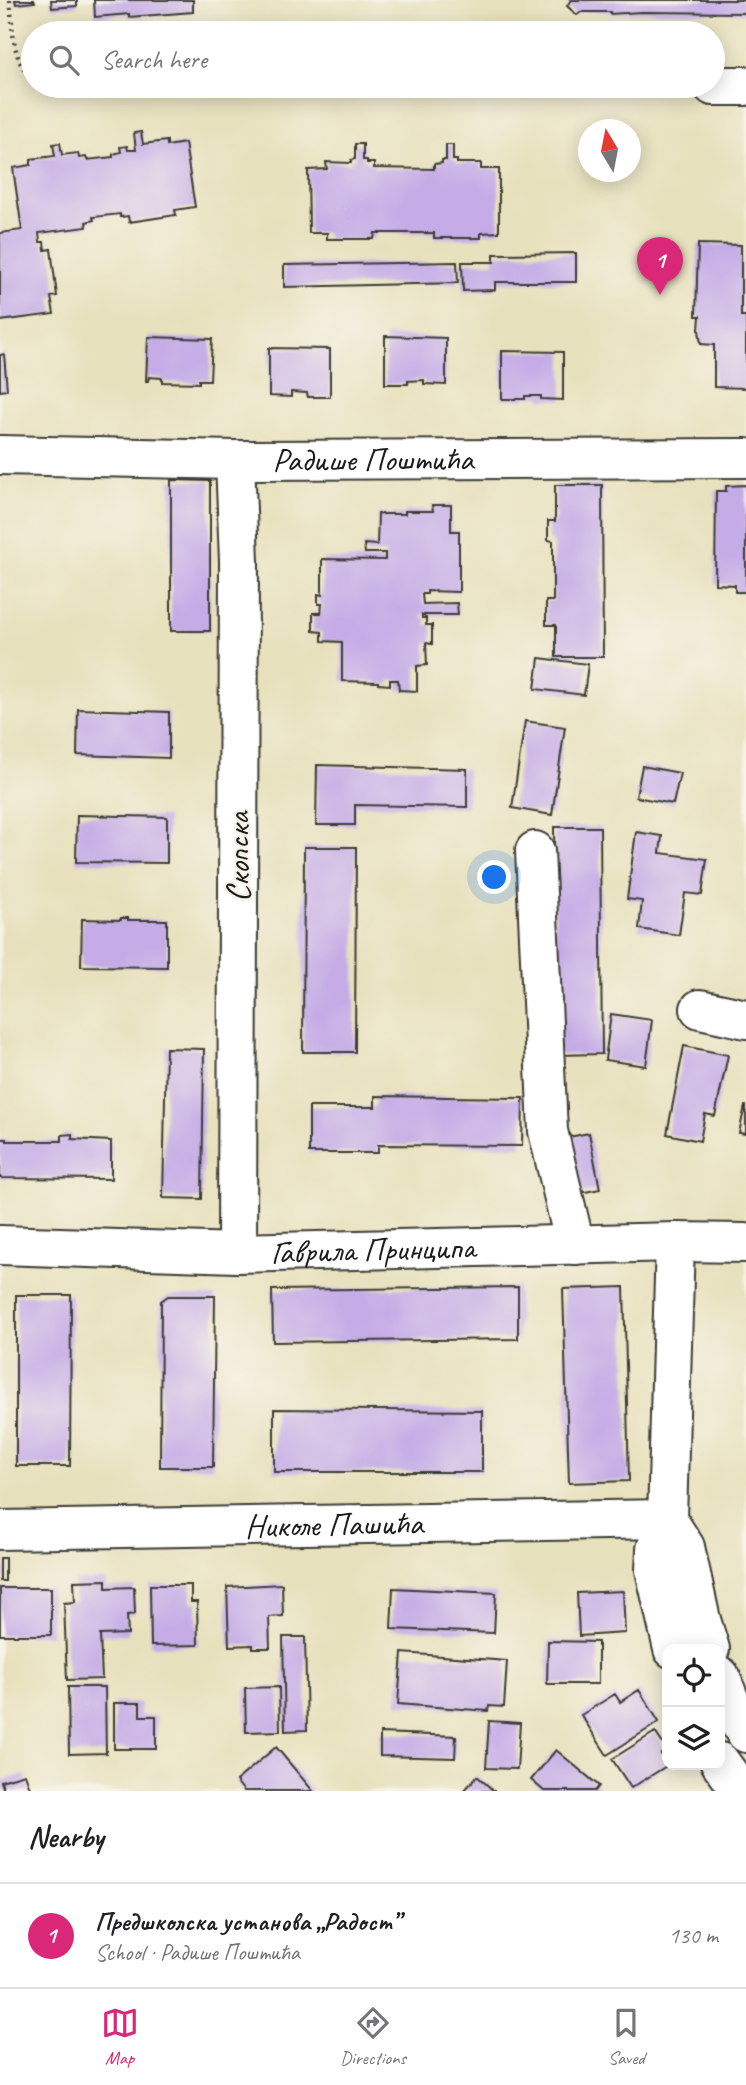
<!DOCTYPE html>
<html lang="en">
<head>
<meta charset="utf-8">
<style>
  body { margin:0; font-family:Caveat,sans-serif; background:#f6f6f6; color:#202124 }
  .controls { position:absolute; right:21px; bottom:21px; display:grid; overflow:hidden; border-radius:14px; box-shadow:0 4px 18px #0003 }
  .controls button { width:63px; height:63px; display:grid; place-items:center; padding:0; border:0; border-bottom:2px solid #e0e0e0; background:#fff; color:#202124; font:35px sans-serif }
  .compass { position:absolute; left:578px; top:119px; width:63px; height:63px; border-radius:50%; background:#fff; box-shadow:0 4px 18px #0003; rotate:350deg }
  .you { position:absolute; left:495px; top:878px; width:24px; height:24px; margin:-18px; border:5px solid #fff; border-radius:50%; background:#1a73e8; box-shadow:0 0 0 10px #1a73e833 }
  .badge { display:grid; place-items:center; width:46px; height:46px; border-radius:50%; background:#db2777; color:#fff; font-size:23px; font-weight:700 }
  .pin { position:absolute; translate:-50% -58px; filter:drop-shadow(0 2px 4px #0008) }
  .pin::after { content:''; position:absolute; top:37px; width:24px; height:21px; background:inherit; clip-path:polygon(0 0,100% 0,50% 100%) }
  .list { margin:0; padding:0; list-style:none }
  h2 { display:flex; justify-content:space-between; align-items:center; height:91px; margin:0; padding:0 28px; font-size:30px }
  h2 small { font-size:23px; font-weight:400; color:#757577 }
  .list li { display:grid; grid-template-columns:46px 1fr auto; gap:21px; align-items:center; box-sizing:border-box; height:105px; padding:0 28px; border-top:2px solid #e0e0e0 }
  .list b { display:block; font-size:26px; white-space:nowrap }
  .list p { margin:0; font-size:23px; white-space:nowrap; color:#757577 }
  .list em { font-size:23px; font-style:normal; color:#757577 }
  .icon { flex:none; width:38px; height:38px; fill:none; stroke:currentColor; stroke-width:2; stroke-linecap:round; stroke-linejoin:round }
  .map { position:relative; flex:none; width:746px; height:1791px; overflow:hidden }
  .search { position:absolute; background:#fff; box-shadow:0 4px 18px #0003; left:21px; right:21px; top:21px; height:77px; display:flex; align-items:center; gap:18px; box-sizing:border-box; padding:0 24px; border-radius:38px; color:#757577; font-size:26px }
  .sheet { height:196px; background:#fff }
  nav { display:flex; justify-content:space-around; align-items:center; box-sizing:border-box; height:98px; border-top:2px solid #e0e0e0; background:#fff; font-size:19px; color:#757577 }
  nav a { display:grid; justify-items:center; gap:4px }
  nav .on { color:#db2777 }
  .map>svg:first-child { display:block }
  .building { fill:#c5ace7 }
  .lines { fill:none; stroke-linecap:round; stroke-linejoin:round }
  .minor-casing { stroke:#3b3a34; stroke-width:42 }
  .path { stroke:#3b3a34; stroke-width:4.5; stroke-dasharray:2 5; stroke-linecap:butt }
  .minor { stroke:#fff; stroke-width:38 }
  .labels { text-anchor:middle; dominant-baseline:central; stroke-width:5; stroke-linejoin:round; paint-order:stroke }
  .street-label { font-size:33px; fill:#1c1c1c; stroke:#f7f3e8 }
</style>
</head>
<body>
<div class="map">
<svg width="746" height="1791" viewBox="0 0 746 1791">
  <rect width="100%" height="100%" fill="#f7f3e8"/>
  <filter id="ink" filterUnits="userSpaceOnUse"><feTurbulence type="fractalNoise" baseFrequency=".0143" numOctaves="2"/><feDisplacementMap in="SourceGraphic" scale="14" xChannelSelector="R" yChannelSelector="G"/><feConvolveMatrix kernelMatrix="1 2 1 2 8 2 1 2 1" color-interpolation-filters="sRGB"/></filter>
  <filter id="wash" filterUnits="userSpaceOnUse"><feTurbulence type="fractalNoise" baseFrequency=".00686" numOctaves="4" result="noise"/><feDisplacementMap in="SourceGraphic" scale="28" xChannelSelector="R" yChannelSelector="G"/><feGaussianBlur stdDeviation="1.57" result="paint"/><feColorMatrix in="noise" values="0 0 0 0 0 0 0 0 0 0 0 0 0 0 0 0 0 1.4 0 .05"/><feComposite in="paint" operator="in"/></filter>
  <g filter="url(#wash)">
    <rect width="100%" height="100%" fill="#e8e1bd"/>
    <g id="blocks">
      <path class="building" d="M15,0h19l1,2 -19,2z
        M51,0h26v6l-25,2z
        M94,0h99v12l-64,5v-3l-34,3z
        M571,0h175v13l-105,-1 -31,2v-2h-29l-4,3 -10,-9z
        M141,132l2,12 24,-3v5l18,-3 10,64 -20,3 1,5 -47,7 -1,-6 -8,1v-3l-27,3 1,3 -8,2 1,5 -48,6 1,9h4l1,8 6,-1 6,47 -6,1 3,17 -54,7v-88l22,-3 -9,-62 18,-3v-6l24,-3 -2,-12 7,-1 2,12 16,-2 1,5 7,-1 1,3 26,-3v-3l8,-2 -1,-5 7,-1 1,4h8l-2,-17z
        M355,144h8v16h4v3h7v5l60,1v-5l8,-1v-3h4v-15h7v15h4v3h24v6h18v63l-18,1v5h-47v-5h-59l-1,6h-47v-6h-18l-1,-63 19,-1 -1,-7 25,1v-3l4,-1z
        M698,244l43,1v71h5v72l-32,-1v-42l-13,-1 -2,-14 1,-14h-4z
        M576,253v29h-81v8l-32,1 -1,-29h32v-8z
        M457,262l1,21 -174,4v-22z
        M385,336l61,2v47l-22,-1v-4l-16,1v3h-23z
        M148,337l64,2 -2,41h-11v3l-37,-1v-4l-13,-1 -1,4h-2z
        M269,348l61,1v48h-22l-1,-4 -16,-1v5l-22,-1z
        M502,351l61,1v48l-22,-1v-3h-16v3h-23z
        M4,354l3,36 -7,1v-36z
        M171,480l39,1v150h-39z
        M555,485h47l1,172h-47v-32h-10v-24h7v-60l-5,-1v-19h7z
        M746,485v107h-11v-7l-20,-1 1,-93h10v-5z
        M432,505h19v26h8v61l-32,-1v3h-5l1,10 34,-1 1,12h-36v3h4v7h6v19l-6,-1 1,22 -10,1v25l-18,-1 -1,-10h-8v5l-12,-1v-2l-36,-1v-39l-20,-1v-9l-9,-1v-18h8l1,-9h-4v-10l4,1v-36l63,1v-7h-20l-1,-9 13,1 1,-31h27v-3h28z
        M539,658l49,6 -4,31 -49,-6z
        M78,709l91,3v46l-92,-3z
        M525,721l40,6 -13,88 -40,-7z
        M317,765l150,4v38l-112,-2v20h-39z
        M642,766l38,7 -7,31 -37,-7z
        M77,815l90,2v46l-91,-1z
        M554,827h46l2,227 -46,1z
        M636,832l26,4 -2,17 47,6 -5,36 -17,-2 -6,42 -40,-6 3,-28 -15,-2z
        M304,847h52l-1,205h-52z
        M121,918h7v2h39v47l-86,-1 1,-47 39,1z
        M611,1014l41,6 -6,46 -41,-6z
        M684,1046l44,9 -13,61 -10,-2 -5,27 -33,-7z
        M166,1048l38,1 -2,150 -39,-1z
        M375,1096l148,2 -1,48 -144,-1v8h-69v-46h66z
        M745,1106h1v28l-7,-1z
        M589,1133l11,56 -25,5 -11,-56z
        M72,1134v5l39,2v38l-111,-1v-39h7v2h55v-6z
        M518,1287v52l-245,3 -1,-52z
        M624,1287l5,194 -60,2 -6,-194z
        M16,1295h55l-1,171h-54z
        M168,1296h47l-2,171h-53l1,-166z
        M274,1409l208,2v61h-208z
        M0,1558h5v23h-5z
        M106,1580v8l28,-1 1,27 -8,1 1,19 -28,1 2,44 -35,1 -3,-77 11,-1 -1,-21z
        M282,1584l1,32 -14,1 1,31h-17v-3l-24,1 -2,-59z
        M150,1585h41v17h6l1,43 -47,1z
        M0,1588h51v47h-51z
        M393,1588l103,5 -2,40 -103,-4z
        M623,1591l2,42 -46,3 -2,-43z
        M283,1637h22l2,93 -22,1z
        M548,1641l50,1v42h-51z
        M402,1653l105,8 -3,46 -15,-1 -1,5 -90,-7z
        M68,1687h37l1,66 -37,1z
        M279,1687l1,44 -34,1 -1,-44z
        M639,1690l20,32 -52,33 -26,-40 34,-21 5,8z
        M114,1703h26v13h16v33h-42z
        M489,1721l31,2 -3,46 -31,-1z
        M655,1732l12,18 -6,4 7,11 -37,23 -19,-29z
        M380,1733l76,3 -1,22 -75,-2z
        M276,1747l37,44h-69l-8,-10z
        M556,1750l43,36 -4,5h-51l-13,-11z
        M25,1774l6,17h-27l-3,-10z
        M477,1776l17,15h-30z"/>
    </g>
  </g>
  <g filter="url(#ink)">
    <use href="#blocks" fill-opacity="0" stroke="#3b3a34" stroke-width="2"/>
    <g class="lines">
      <g class="minor-casing">
        <g id="minor">
          <path d="M713,86h33"/>
          <path id="s1" d="M0,455l235,5 511,-2"/>
          <path d="M235,460l4,101 -2,692"/>
          <path d="M535,851l13,280 27,114"/>
          <path d="M700,1009l46,10"/>
          <path id="s2" d="M0,1245l237,8 438,-11 71,1"/>
          <path d="M667,1519l18,28 16,73 9,29"/>
          <path id="s3" d="M0,1530l667,-11"/>
          <path d="M673,1649l-18,-79 1,-21 11,-30 8,-277"/>
          <path d="M720,1676l18,45 8,12"/>
          <path d="M720,1762l18,25 6,4"/>
        </g>
      </g>
      <path class="path" d="M10,0c3,25 1,62 23,79"/>
      <use href="#minor" class="minor"/>
    </g>
  </g>
  <g class="labels">
    <g class="street-label">
      <text stroke="none"><textPath href="#s1" startOffset="373">Радише Поштића</textPath></text>
      <text transform="translate(238 857) rotate(-90)">Скопска</text>
      <text stroke="none"><textPath href="#s2" startOffset="373">Гаврила Принципа</textPath></text>
      <text stroke="none"><textPath href="#s3" startOffset="334">Николе Пашића</textPath></text>
    </g>
  </g>
</svg>
<div class="controls">
<button><svg class="icon" aria-label="locate" viewBox="0 0 24 24"><circle cx="12" cy="12" r="6"/><path d="M12 2v4M12 18v4M2 12h4M18 12h4"/></svg></button>
<button><svg class="icon" aria-label="layers" viewBox="0 0 24 24"><path d="M12 4l9 5-9 5-9-5zM3 14l9 5 9-5"/></svg></button>
</div>
<svg class="compass" viewBox="-18 -18 36 36"><path d="M0-13l5 13h-10z" fill="#e53935"/><path d="M0 13l5-13h-10z" fill="#757577"/></svg>
<div class="you"></div>
<div class="pin badge" style="left:660px;top:295px">1</div>
<div class="search"><svg class="icon" aria-label="search" viewBox="0 0 24 24"><circle cx="10" cy="10" r="6"/><path d="M15 15l6 6"/></svg>Search here</div>
</div>
<section class="sheet">
<h2>Nearby<small></small></h2>
<ul class="list">
<li><span class="badge">1</span><div><b>Предшколска установа „Радост”</b><p>School · Радише Поштића</p></div><em>130 m</em></li>
</ul>
</section>
<nav>
<a class="on"><svg class="icon" aria-label="map" viewBox="0 0 24 24"><path d="M3 6l6-2 6 2 6-2v14l-6 2-6-2-6 2zM9 4v14M15 6v14"/></svg>Map</a>
<a><svg class="icon" aria-label="directions" viewBox="0 0 24 24"><path d="M12 3l9 9-9 9-9-9zM9 14v-3h6M13 9l2 2-2 2"/></svg>Directions</a>
<a><svg class="icon" aria-label="saved" viewBox="0 0 24 24"><path d="M7 4h10v16l-5-4-5 4z"/></svg>Saved</a>
</nav>
</body>
</html>
